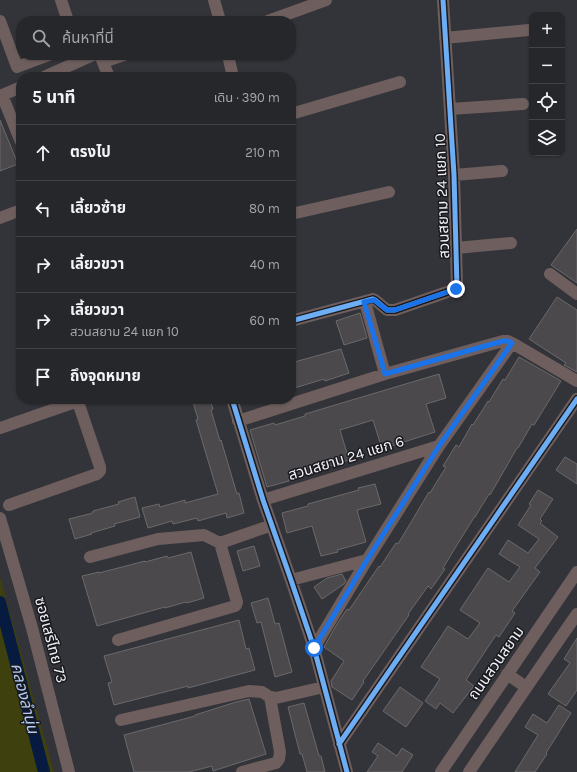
<!DOCTYPE html>
<html lang="th">
<head>
<meta charset="utf-8">
<style>
  body { margin:0; font-family:Karla,"Noto Sans Thai",sans-serif; background:#323337; color:#f1f3f6 }
  .controls { position:absolute; right:12px; top:12px; display:grid; overflow:hidden; border-radius:8px; box-shadow:0 1px 3px #0004 }
  .controls button { width:36px; height:36px; display:grid; place-items:center; padding:0; border:0; border-bottom:1px solid #424447; background:#26272b; color:#f1f3f6; font:20px sans-serif }
  .stop { position:absolute; width:12px; height:12px; margin:-9px; border:3px solid #1a73e8; border-radius:50%; background:#fff }
  .stop.end { background:#1a73e8; border-color:#fff; box-shadow:0 1px 4px #0008 }
  .list { margin:0; padding:0; list-style:none }
  h2 { display:flex; justify-content:space-between; align-items:center; height:52px; margin:0; padding:0 16px; font-size:17px }
  h2 small { font-size:13px; font-weight:400; color:#a4a5a9 }
  .list li { display:grid; grid-template-columns:26px 1fr auto; gap:12px; align-items:center; box-sizing:border-box; height:56px; padding:0 16px; border-top:1px solid #424447 }
  .list b { display:block; font-size:15px; white-space:nowrap }
  .list p { margin:0; font-size:13px; white-space:nowrap; color:#a4a5a9 }
  .list em { font-size:13px; font-style:normal; color:#a4a5a9 }
  .icon { flex:none; width:22px; height:22px; fill:none; stroke:currentColor; stroke-width:2; stroke-linecap:round; stroke-linejoin:round }
  .map { position:relative; flex:none; width:577px; height:772px; overflow:hidden }
  .search { position:absolute; background:#26272b; box-shadow:0 1px 3px #0004; left:16px; top:16px; width:280px; height:44px; display:flex; align-items:center; gap:10px; box-sizing:border-box; padding:0 14px; border-radius:16px; color:#a4a5a9; font-size:15px }
  .panel { position:absolute; background:#26272b; box-shadow:0 1px 3px #0004; left:16px; top:72px; width:280px; height:332px; border-radius:16px }
  .map>svg:first-child { display:block }
  .green { fill:#3e400e }
  .lines { fill:none; stroke-linecap:round; stroke-linejoin:round }
  .canal { stroke:#071b40; stroke-width:12 }
  .building { fill:#4b494b; stroke:#6b696a }
  .minor { stroke:#6e5f5e; stroke-width:12 }
  .cycleway-casing { stroke:#1a1a1e; stroke-width:8 }
  .cycleway { stroke:#6dadf4; stroke-width:5 }
  .route { stroke:#1a73e8; stroke-width:5 }
  .labels { text-anchor:middle; dominant-baseline:central; stroke-width:3; stroke-linejoin:round; paint-order:stroke }
  .street-label { font-size:15px; fill:#f1f2f8; stroke:#1a1a1e }
  .water-label { font-size:16px; font-style:italic; fill:#b0cbf5; stroke:#1a1a1e }
</style>
</head>
<body>
<div class="map">
<svg width="577" height="772" viewBox="0 0 577 772">
  <rect width="100%" height="100%" fill="#333439"/>
  <path class="green" d="M0,577l54,195h-54z"/>
  <g class="lines">
    <path class="canal" d="M0,602l44,170"/>
  </g>
  <path class="building" d="M0,120l18,44 -18,7z
    M577,229v54l-26,-18z
    M557,297l20,13v62l-13,-7 2,-2 -37,-24z
    M360,313l7,25 -23,7 -8,-24z
    M341,349l8,24 -24,8 -1,-2 -33,10v-26z
    M519,357l42,24 -27,44 -2,-1 -14,24h-1l-27,47 -1,-1 -14,23v-1l-15,24 -17,28 2,1 -14,20 -3,-3 -20,28 1,1 -46,66 1,1 -12,18 -20,-13 -1,-6 13,-20 -20,-14 13,-23 10,-15 2,1 30,-44 1,1 16,-24 2,1 31,-52 1,1 16,-26 -3,-1 13,-21 3,2 13,-23 1,1 15,-24 1,1 14,-23 2,1z
    M439,374l7,24 -20,6 9,28 -53,17 -9,-29 -33,10 9,30 -60,19v2l-22,6 -17,-57 24,-7 1,2 30,-9v-2z
    M192,399h18l3,10 -2,1 9,31 1,-1 16,54 2,-1 5,20 -17,5 -1,-5 -28,8 -1,-3 -24,6 -1,-3 -24,7 -6,-20 17,-4 1,3 25,-7v3l33,-9 -22,-74 2,-1z
    M565,457l12,7v20l-21,-14z
    M375,484l6,20 -24,6 9,32 -29,8 1,2 -17,4 -9,-30 -25,7 -5,-20 26,-7v-2l51,-14 -1,-2z
    M538,490l15,9 -13,20 2,2 -2,2 18,14 -23,31 5,4 -28,39 3,2 -16,24 -3,-2 -30,45 8,6 -21,27 -13,-10 -4,6 -11,-8 15,-22 -19,-12 27,-41 20,13 12,-16 -20,-13 28,-42 21,14 11,-15 -21,-13 9,-14 20,13 11,-14 -21,-14 13,-20 -2,-1z
    M135,497l5,20 -26,7 1,2 -24,7 1,1 -17,5 -6,-20 24,-6v-2l26,-7 -1,-2z
    M254,546l6,20 -17,5 -6,-20z
    M191,552l13,46 -17,5 -1,-1 -21,6v-1l-68,19 -15,-50 17,-4v1l46,-12v1l22,-6 1,2z
    M342,574l4,7 -2,3 -22,15 -8,-12 13,-9z
    M268,598l7,26 4,-1 13,49 -17,5 -14,-55 -4,1 -6,-20z
    M239,620l7,29 3,-1 6,22 -67,18v-2l-74,19 -6,-22 4,-1 -8,-26z
    M577,638v52l-11,16 -18,-12 22,-31 -6,-4z
    M400,687l23,16 -17,24 -23,-16z
    M249,699l17,55 -53,17 -1,-5 -23,6h-55l-10,-37 71,-19v-1l41,-13z
    M304,703l15,53h2l4,16h-18l-5,-18h-2l-12,-47z
    M559,705l12,8 -25,40 1,1 -12,18h-20l23,-37 -13,-8 8,-13 14,9z
    M378,743l19,13 5,-8 11,7 -11,17h-35l11,-16 -6,-4z"/>
  <g class="lines">
    <path class="minor" d="M61,0l7,21
      M214,0l6,21
      M0,21l17,46 32,-12
      M268,21l58,-21
      M445,38l84,-8
      M100,55l9,22
      M228,55l5,22
      M103,62l21,-7
      M44,77l49,-22
      M2,95l19,47
      M0,96l21,-9
      M450,109l73,-5
      M291,114l109,-32
      M454,175l48,-4
      M291,214l98,-22
      M0,218l21,-8
      M456,248l55,-5
      M550,274l27,20
      M365,302l20,72
      M291,321l82,-22 2,1 12,10h8l61,-21 1,-2 -3,-112 -11,-175
      M232,399l31,101 28,80 23,68 33,124
      M238,421l147,-47 118,-33h5l4,2 65,38
      M0,428l78,-27
      M263,500l176,-54
      M9,505l88,-31 3,-3v-4l-23,-68
      M0,518l32,110 37,144
      M90,557l68,-18 46,-4 16,8 52,-18
      M291,580l76,-20
      M118,640l117,-34 1,-1 1,-3 -17,-59
      M314,648l53,-88 72,-114 73,-103
      M507,674l19,13
      M121,720l128,-29 13,1 8,5 6,1 48,-11
      M339,744l238,-345
      M242,772l34,-9 3,-4 1,-7 -10,-55
      M441,772l136,-200
      M469,772c36,-53 71,-105 108,-158"/>
    <g class="cycleway-casing">
      <path id="cycleway" d="M291,321l82,-22 2,1 12,10h8l61,-21 1,-2 -3,-112 -11,-175
        M232,399l31,101 28,80 23,68 33,124
        M339,744l238,-345"/>
    </g>
    <use href="#cycleway" class="cycleway"/>
  </g>
  <g class="lines">
    <path class="route" d="M314,648l53,-88 72,-114 73,-103 -4,-2h-5l-118,33 -21,-72 10,-2 13,10h8l61,-21"/>
  </g>
  <g class="labels">
    <g class="street-label">
      <text transform="translate(442 196) rotate(-92)">สวนสยาม 24 แยก 10</text>
      <text transform="translate(346 458) rotate(-17)">สวนสยาม 24 แยก 6</text>
      <text transform="translate(51 640) rotate(75)">ซอยเสรีไทย 73</text>
      <text transform="translate(496 663) rotate(-55)">ถนนสวนสยาม</text>
    </g>
    <g class="water-label">
      <text transform="translate(25 698) rotate(76)">คลองลำนุ่น</text>
    </g>
  </g>
</svg>
<div class="controls">
<button>+</button>
<button>−</button>
<button><svg class="icon" aria-label="locate" viewBox="0 0 24 24"><circle cx="12" cy="12" r="6"/><path d="M12 2v4M12 18v4M2 12h4M18 12h4"/></svg></button>
<button><svg class="icon" aria-label="layers" viewBox="0 0 24 24"><path d="M12 4l9 5-9 5-9-5zM3 14l9 5 9-5"/></svg></button>
</div>
<div class="stop" style="left:314px;top:648px"></div>
<div class="stop end" style="left:456px;top:289px"></div>
<div class="search"><svg class="icon" aria-label="search" viewBox="0 0 24 24"><circle cx="10" cy="10" r="6"/><path d="M15 15l6 6"/></svg>ค้นหาที่นี่</div>
<section class="panel">
<h2>5 นาที<small>เดิน · 390 m</small></h2>
<ul class="list">
<li><svg class="icon" aria-label="ahead" viewBox="0 0 24 24"><path d="M12 20V5M6 11l6-6 6 6"/></svg><div><b>ตรงไป</b></div><em>210 m</em></li>
<li><svg class="icon" aria-label="left" viewBox="0 0 24 24"><path d="M17 20v-9H6M10 6l-5 5 5 5"/></svg><div><b>เลี้ยวซ้าย</b></div><em>80 m</em></li>
<li><svg class="icon" aria-label="right" viewBox="0 0 24 24"><path d="M7 20v-9h11M14 6l5 5-5 5"/></svg><div><b>เลี้ยวขวา</b></div><em>40 m</em></li>
<li><svg class="icon" aria-label="right" viewBox="0 0 24 24"><path d="M7 20v-9h11M14 6l5 5-5 5"/></svg><div><b>เลี้ยวขวา</b><p>สวนสยาม 24 แยก 10</p></div><em>60 m</em></li>
<li><svg class="icon" aria-label="arrive" viewBox="0 0 24 24"><path d="M6 21V4h12l-3 4 3 4H6"/></svg><div><b>ถึงจุดหมาย</b></div></li>
</ul>
</section>
</div>
</body>
</html>
